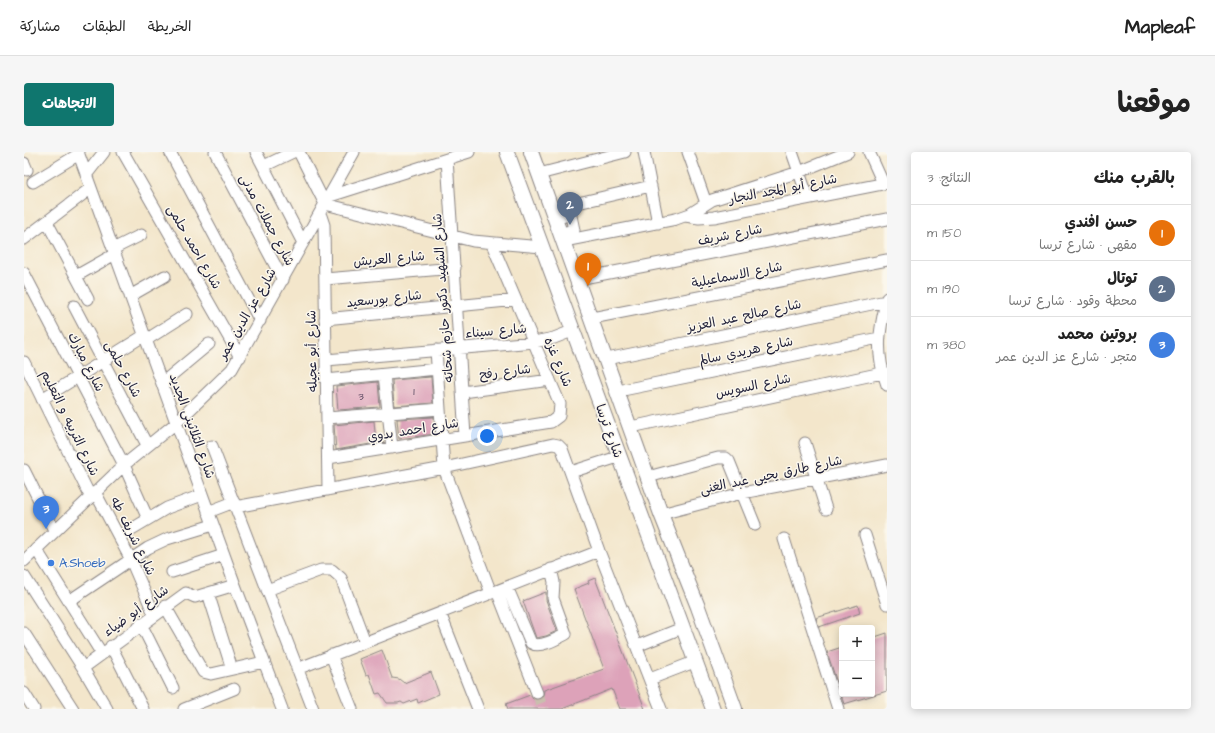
<!DOCTYPE html>
<html lang="ar">
<head>
<meta charset="utf-8">
<style>
  body { margin:0; font-family:"Architects Daughter","Playpen Sans Arabic",sans-serif; background:#f6f6f6; color:#222; direction:rtl }
  .controls { position:absolute; right:12px; bottom:12px; display:grid; overflow:hidden; border-radius:4px; box-shadow:0 2px 10px #0003 }
  .controls button { width:36px; height:36px; display:grid; place-items:center; padding:0; border:0; border-bottom:1px solid #e0e0e0; background:#fff; color:#222; font:20px sans-serif }
  .you { position:absolute; left:463px; top:284px; width:14px; height:14px; margin:-10px; border:3px solid #fff; border-radius:50%; background:#1a73e8; box-shadow:0 0 0 6px #1a73e833 }
  .badge { display:grid; place-items:center; width:26px; height:26px; border-radius:50%; background:#0f766e; color:#fff; font-size:13px; font-weight:700 }
  .pin { position:absolute; translate:-50% -33px; filter:drop-shadow(0 1px 2px #0008) }
  .pin::after { content:''; position:absolute; top:21px; width:14px; height:12px; background:inherit; clip-path:polygon(0 0,100% 0,50% 100%) }
  .list { margin:0; padding:0; list-style:none }
  h2 { display:flex; justify-content:space-between; align-items:center; height:52px; margin:0; padding:0 16px; font-size:17px }
  h2 small { font-size:13px; font-weight:400; color:#767676 }
  .list li { display:grid; grid-template-columns:26px 1fr auto; gap:12px; align-items:center; box-sizing:border-box; height:56px; padding:0 16px; border-top:1px solid #e0e0e0 }
  .list b { display:block; font-size:15px; white-space:nowrap }
  .list p { margin:0; font-size:13px; white-space:nowrap; color:#767676 }
  .list em { font-size:13px; font-style:normal; color:#767676 }
  .map { position:relative; flex:none; width:863px; height:557px; overflow:hidden; direction:ltr; border-radius:4px }
  header { display:flex; align-items:center; gap:24px; box-sizing:border-box; height:56px; padding:0 20px; background:#fff; border-bottom:1px solid #e0e0e0 }
  header strong { font-size:19px }
  nav { display:flex; gap:22px; margin-inline-start:auto; font-size:14px }
  .intro { display:flex; align-items:center; justify-content:space-between; box-sizing:border-box; height:96px; padding:0 24px }
  h1 { margin:0; font-size:28px }
  .button { padding:10px 18px; border-radius:4px; background:#0f766e; color:#fff; font-size:14px; font-weight:700 }
  main { display:flex; gap:24px; padding:0 24px }
  aside { flex:1; background:#fff; border-radius:4px; box-shadow:0 2px 10px #0003 }
  .map>svg:first-child { display:block }
  .building { fill:#dda2b9 }
  .lines { fill:none; stroke-linecap:round; stroke-linejoin:round }
  .minor-tunnel { stroke:#c9bfae; stroke-width:11; stroke-dasharray:11 5.5; stroke-linecap:butt }
  .minor-casing { stroke:#8a8483; stroke-width:13 }
  .major-casing { stroke:#8a8483; stroke-width:16 }
  .minor { stroke:#fff; stroke-width:11 }
  .major { stroke:#fff; stroke-width:14 }
  .shop-dot { fill:#3f7fe0; stroke:#fbf7ec; stroke-width:1.5 }
  .labels { text-anchor:middle; dominant-baseline:central; stroke-width:3; stroke-linejoin:round; paint-order:stroke }
  .number-label { font-size:11px; fill:#51425a }
  .street-label { font-size:13px; fill:#22223b; stroke:#fbf7ec }
  .shop-label { font-size:13px; fill:#366cbe; stroke:#fbf7ec; text-anchor:start }
</style>
</head>
<body>
<header>
<strong>Mapleaf</strong>
<nav><a>الخريطة</a><a>الطبقات</a><a>مشاركة</a></nav>
</header>
<div class="intro"><h1>موقعنا</h1><a class="button">الاتجاهات</a></div>
<main>
<aside>
<h2>بالقرب منك<small>النتائج: 3</small></h2>
<ul class="list">
<li><span class="badge" style="background:#e8710a">1</span><div><b>حسن افندي</b><p>مقهى · شارع ترسا</p></div><em>150 m</em></li>
<li><span class="badge" style="background:#5c6f8a">2</span><div><b>توتال</b><p>محطة وقود · شارع ترسا</p></div><em>190 m</em></li>
<li><span class="badge" style="background:#3f7fe0">3</span><div><b>بروتين محمد</b><p>متجر · شارع عز الدين عمر</p></div><em>380 m</em></li>
</ul>
</aside>
<div class="map">
<svg width="863" height="557" viewBox="0 0 863 557">
  <rect width="100%" height="100%" fill="#fbf7ec"/>
  <filter id="ink" filterUnits="userSpaceOnUse"><feTurbulence type="fractalNoise" baseFrequency=".025" numOctaves="2"/><feDisplacementMap in="SourceGraphic" scale="8" xChannelSelector="R" yChannelSelector="G"/><feConvolveMatrix kernelMatrix="1 2 1 2 8 2 1 2 1" color-interpolation-filters="sRGB"/></filter>
  <filter id="wash" filterUnits="userSpaceOnUse"><feTurbulence type="fractalNoise" baseFrequency=".012" numOctaves="4" result="noise"/><feDisplacementMap in="SourceGraphic" scale="16" xChannelSelector="R" yChannelSelector="G"/><feGaussianBlur stdDeviation="0.9" result="paint"/><feColorMatrix in="noise" values="0 0 0 0 0 0 0 0 0 0 0 0 0 0 0 0 0 1.4 0 .05"/><feComposite in="paint" operator="in"/></filter>
  <g filter="url(#wash)">
    <rect width="100%" height="100%" fill="#f3e6cb"/>
    <g id="blocks">
      <path class="building" d="M407,225l2,26 -39,3 -2,-26z
        M354,230l2,25 -42,3 -2,-24z
        M410,265l1,17 -36,5 -2,-20z
        M350,269l2,22 -40,7 -2,-25z
        M571,426l50,131h-25l-8,-20 -50,20h-54l-2,-5 24,-9 3,4 6,1 4,-3 1,-7 60,-21 -30,-80 15,-6 -1,-2z
        M522,440v8l11,31 -11,5 -10,2 -13,-37z
        M834,453l2,8 -41,14 -3,-9z
        M863,481v58l-43,13 -17,-52 15,-5v47h30v-56z
        M358,498l10,28 7,1 5,4 27,-11 8,22 -21,9 -1,-4 -13,5 -3,-2 -3,1h-11l-7,-10 -4,1 -7,-20 -3,1 -6,-16z"/>
    </g>
  </g>
  <g filter="url(#ink)">
    <use href="#blocks" fill-opacity="0" stroke="#8a8483" stroke-width="1"/>
    <g class="lines">
      <path class="minor-tunnel" d="M513,541l6,16"/>
      <g class="minor-casing">
        <path id="minor" d="M54,0l157,433 47,124
          M99,0l117,205
          M146,0l90,169
          M191,0l68,128
          M232,0l47,91
          M275,0l26,52 148,37 69,6
          M620,0l14,71
          M664,0l18,51
          M768,0l16,46
          M845,0l14,31
          M423,7l18,277
          M0,11l3,7
          M240,14l29,-14
          M515,22l86,-22
          M62,23l18,-23
          M9,30l46,-28
          M306,44l139,-44
          M528,57l99,-23
          M296,61l4,12 4,265
          M661,64l14,2 15,-1 173,-34
          M531,67l13,-4 3,1 3,14 -13,3
          M23,70l41,77
          M0,87l67,-51
          M540,89l112,-22 14,-5 22,-14 87,-28 49,-20
          M89,97l28,-14
          M0,121l100,192 24,54
          M52,124l39,-22
          M301,127l130,-11
          M554,127l309,-60
          M106,144l35,-20
          M863,146c-8,33 -12,54 0,87
          M50,154l73,139
          M568,166l295,-58
          M301,167l191,-19
          M122,188l41,-26
          M412,198l8,118 47,125
          M583,207l279,-58
          M302,208l208,-18 20,-4 18,-7
          M0,210l66,134
          M360,223l8,73
          M302,228l111,-11
          M138,231l47,-39
          M594,239l261,-53
          M439,240l87,-12
          M18,247l103,-64
          M303,266l113,-9
          M607,275l251,-54
          M781,291l21,66
          M188,294l101,263
          M304,306l223,-36 8,-6 1,-12 -68,-160
          M0,318l30,60
          M547,320l47,-15
          M624,325l70,-19h8l3,3 26,64
          M71,340l35,66 24,56
          M211,355l209,-39 109,-24 5,1 4,4 37,102 62,158
          M184,360l26,-10
          M637,362l81,-21 145,-28
          M841,383l22,69
          M96,384l47,-28 35,-13
          M760,387l54,170
          M12,397l66,105
          M0,409l100,-96 52,-42 56,-54 122,-217
          M148,420l52,-17
          M0,424l59,92 24,41
          M483,435l24,56c9,6 27,-5 35,-9l-13,-36 1,-16 -3,-13
          M243,438l54,-20h11l9,8 24,64
          M473,439l40,102
          M184,441l24,76
          M45,449l79,-53 19,-9 46,-14
          M141,454l38,66 8,2 53,-12
          M416,461l38,96
          M117,472l32,64
          M0,481l49,76
          M87,494l32,63
          M613,494l45,-18
          M307,503l21,54
          M59,516l103,-75 9,4 40,-12
          M273,517l302,-118
          M626,527l44,-17
          M0,541l10,16
          M160,557l50,-20"/>
      </g>
      <g class="major-casing">
        <path id="major" d="M483,0l206,557
          M507,0l130,362 37,93 37,102"/>
      </g>
      <use href="#minor" class="minor"/>
      <use href="#major" class="major"/>
    </g>
  </g>
  <circle class="shop-dot" cx="27" cy="411" r="4"/>
  <g class="labels">
    <g class="number-label">
      <text x="390" y="239">1</text>
      <text x="337" y="244">3</text>
    </g>
    <g class="street-label">
      <text transform="translate(759 37) rotate(-11)">شارع أبو المجد النجار</text>
      <text transform="translate(243 68) rotate(62)">شارع جملات مدنى</text>
      <text transform="translate(706 83) rotate(-11)">شارع شريف</text>
      <text transform="translate(170 95) rotate(60)">شارع احمد حلمى</text>
      <text transform="translate(365 107) rotate(-5)">شارع العريش</text>
      <text transform="translate(713 123) rotate(-11)">شارع الاسماعيلية</text>
      <text transform="translate(419 146) rotate(-94)">شارع الشهيد دكتور حازم شحاته</text>
      <text transform="translate(360 147) rotate(-6)">شارع بورسعيد</text>
      <text transform="translate(223 162) rotate(-60)">شارع عز الدين عمر</text>
      <text transform="translate(720 164) rotate(-12)">شارع صالح عبد العزيز</text>
      <text transform="translate(472 179) rotate(-5)">شارع سيناء</text>
      <text transform="translate(288 199) rotate(-91)">شارع أبو عجيله</text>
      <text transform="translate(722 199) rotate(-12)">شارع هريدي سالم</text>
      <text transform="translate(62 210) rotate(63)">شارع مبارك</text>
      <text transform="translate(534 210) rotate(67)">شارع غزه</text>
      <text transform="translate(99 217) rotate(62)">شارع حلمى</text>
      <text transform="translate(481 220) rotate(-7)">شارع رفح</text>
      <text transform="translate(729 234) rotate(-12)">شارع السويس</text>
      <text transform="translate(46 271) rotate(64)">شارع التربيه و التعليم</text>
      <text transform="translate(168 274) rotate(70)">شارع الثلاثينى الجديد</text>
      <text transform="translate(389 278) rotate(-9)">شارع احمد بدوي</text>
      <text transform="translate(585 279) rotate(70)">شارع ترسا</text>
      <text transform="translate(747 323) rotate(-12)">شارع طارق يحيى عبد الغنى</text>
      <text transform="translate(109 384) rotate(64)">شارع شريف طه</text>
      <text transform="translate(112 459) rotate(-36)">شارع أبو ضياء</text>
    </g>
    <g class="shop-label">
      <text x="35" y="411">A.Shoeb</text>
    </g>
  </g>
</svg>
<div class="controls">
<button>+</button>
<button>−</button>
</div>
<div class="you"></div>
<div class="pin badge" style="left:564px;top:134px;background:#e8710a">1</div>
<div class="pin badge" style="left:546px;top:73px;background:#5c6f8a">2</div>
<div class="pin badge" style="left:22px;top:377px;background:#3f7fe0">3</div>
</div>
</main>
</body>
</html>
